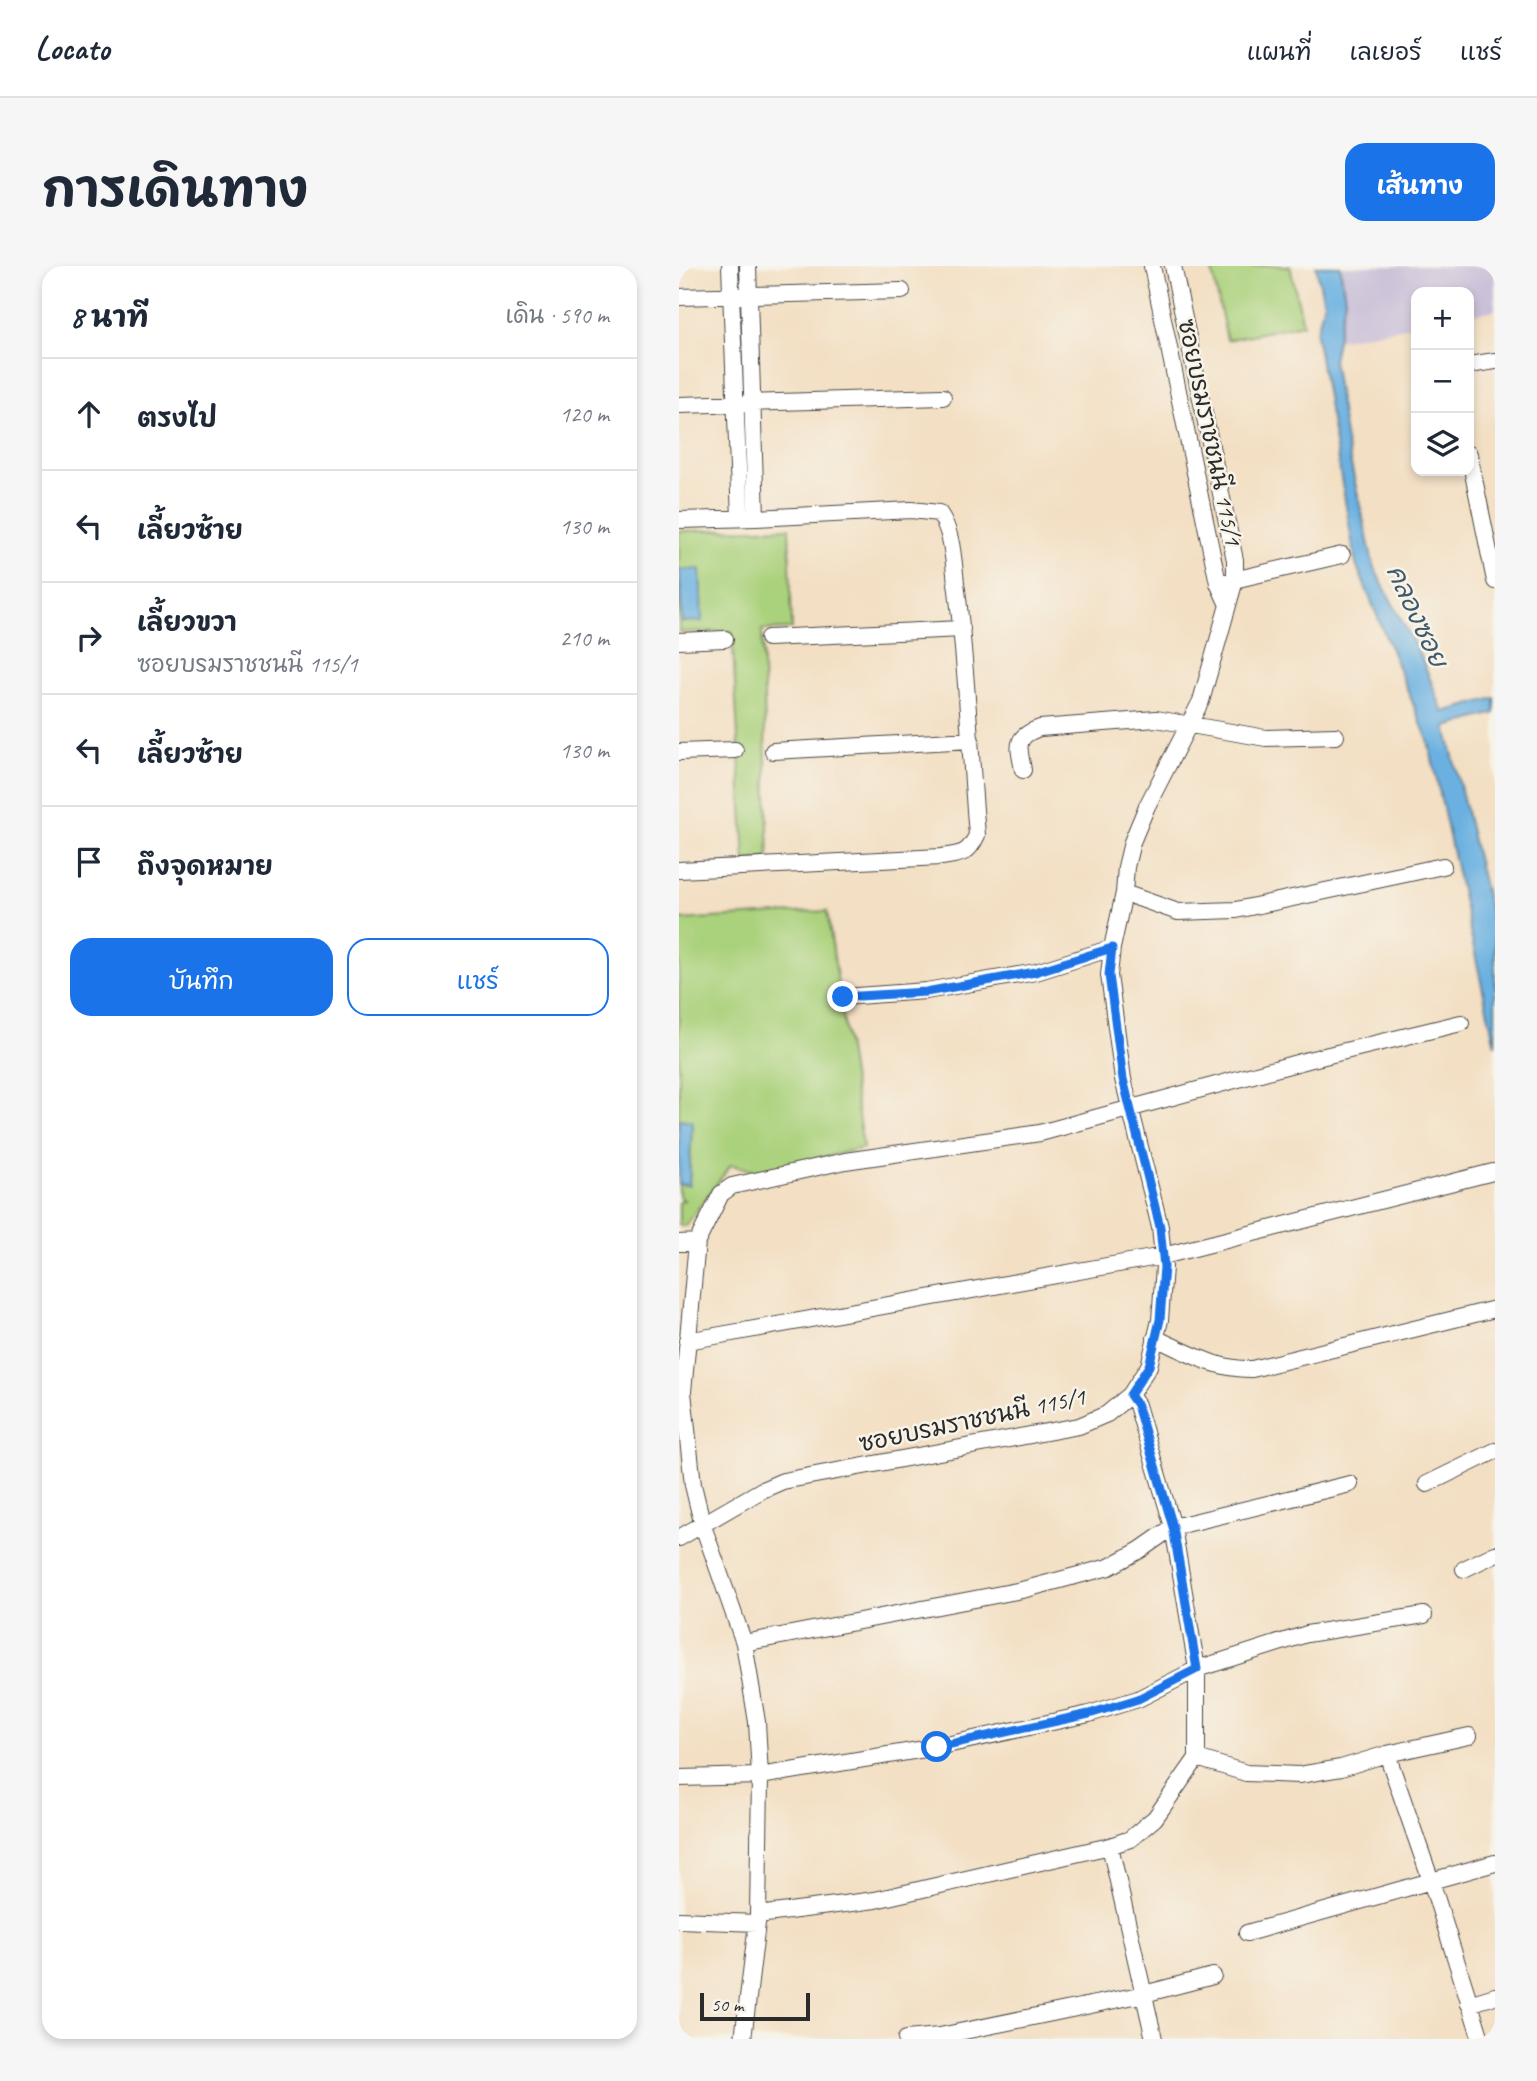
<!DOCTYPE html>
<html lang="th">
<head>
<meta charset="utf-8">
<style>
  body { margin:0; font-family:Caveat,"Playpen Sans Thai",sans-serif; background:#f6f6f7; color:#1f2937 }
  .controls { position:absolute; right:21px; top:21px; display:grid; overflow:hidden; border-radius:14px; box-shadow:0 4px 10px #0003 }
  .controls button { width:63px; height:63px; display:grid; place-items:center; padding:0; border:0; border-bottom:2px solid #e0e1e3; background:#fff; color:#1f2937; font:35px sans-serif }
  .scale { position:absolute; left:21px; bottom:18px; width:110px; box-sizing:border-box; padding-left:7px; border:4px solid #2b2b2b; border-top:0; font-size:19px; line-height:24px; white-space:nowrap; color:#2b2b2b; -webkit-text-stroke:5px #f7f3e8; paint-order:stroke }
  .stop { position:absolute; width:21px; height:21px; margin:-16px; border:5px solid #1a73e8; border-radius:50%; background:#fff }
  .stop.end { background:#1a73e8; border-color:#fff; box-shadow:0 2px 7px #0008 }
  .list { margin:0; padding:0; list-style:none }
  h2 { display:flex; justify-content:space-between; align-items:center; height:91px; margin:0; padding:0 28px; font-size:30px }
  h2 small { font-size:23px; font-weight:400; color:#747a83 }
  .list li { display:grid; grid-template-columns:46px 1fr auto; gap:21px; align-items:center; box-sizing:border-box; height:112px; padding:0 28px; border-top:2px solid #e0e1e3 }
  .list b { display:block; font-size:26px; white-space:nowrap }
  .list p { margin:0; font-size:23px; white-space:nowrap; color:#747a83 }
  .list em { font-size:23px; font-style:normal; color:#747a83 }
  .actions { display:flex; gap:14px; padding:21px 28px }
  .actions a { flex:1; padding:16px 0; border:2px solid #1a73e8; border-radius:21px; text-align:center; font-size:24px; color:#1a73e8 }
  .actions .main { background:#1a73e8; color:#fff }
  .icon { flex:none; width:38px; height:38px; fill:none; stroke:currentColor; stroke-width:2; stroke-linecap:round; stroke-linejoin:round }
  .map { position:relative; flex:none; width:816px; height:1773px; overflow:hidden; border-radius:21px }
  header { display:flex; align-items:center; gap:42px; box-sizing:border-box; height:98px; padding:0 35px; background:#fff; border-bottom:2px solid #e0e1e3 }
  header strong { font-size:33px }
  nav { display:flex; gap:38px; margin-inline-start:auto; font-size:24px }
  .intro { display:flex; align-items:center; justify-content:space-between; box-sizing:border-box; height:168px; padding:0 42px }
  h1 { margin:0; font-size:49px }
  .button { padding:18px 32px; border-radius:21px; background:#1a73e8; color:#fff; font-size:24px; font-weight:700 }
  main { display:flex; gap:42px; padding:0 42px }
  aside { flex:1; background:#fff; border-radius:21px; box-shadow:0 4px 10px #0003 }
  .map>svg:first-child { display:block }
  .industrial { fill:#c9bfd8 }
  .green { fill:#aad17c; stroke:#6a7e54; stroke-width:2 }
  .water { fill:#6bb1e1; stroke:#4b6e86; stroke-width:2 }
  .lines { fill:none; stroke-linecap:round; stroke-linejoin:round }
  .minor-casing { stroke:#494642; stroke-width:18 }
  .minor { stroke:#fff; stroke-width:16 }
  .route { stroke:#1a73e8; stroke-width:9 }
  .labels { text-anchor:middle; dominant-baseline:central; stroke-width:5; stroke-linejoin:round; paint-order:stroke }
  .street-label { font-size:24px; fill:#2b2b2b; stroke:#f7f3e8 }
  .water-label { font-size:26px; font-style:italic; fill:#415a6b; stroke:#f7f3e8 }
</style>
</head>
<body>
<header>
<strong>Locato</strong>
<nav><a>แผนที่</a><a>เลเยอร์</a><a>แชร์</a></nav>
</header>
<div class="intro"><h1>การเดินทาง</h1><a class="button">เส้นทาง</a></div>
<main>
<aside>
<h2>8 นาที<small>เดิน · 590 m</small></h2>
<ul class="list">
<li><svg class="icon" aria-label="ahead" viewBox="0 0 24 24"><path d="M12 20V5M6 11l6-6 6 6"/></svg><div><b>ตรงไป</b></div><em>120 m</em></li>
<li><svg class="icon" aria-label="left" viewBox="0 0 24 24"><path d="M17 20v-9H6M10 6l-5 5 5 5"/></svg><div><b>เลี้ยวซ้าย</b></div><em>130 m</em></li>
<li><svg class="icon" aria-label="right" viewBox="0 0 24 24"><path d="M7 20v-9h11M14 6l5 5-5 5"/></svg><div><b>เลี้ยวขวา</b><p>ซอยบรมราชชนนี 115/1</p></div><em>210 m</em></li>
<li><svg class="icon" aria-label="left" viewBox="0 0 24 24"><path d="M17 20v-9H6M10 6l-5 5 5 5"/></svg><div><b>เลี้ยวซ้าย</b></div><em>130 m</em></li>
<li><svg class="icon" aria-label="arrive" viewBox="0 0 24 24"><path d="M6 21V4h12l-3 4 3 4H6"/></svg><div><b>ถึงจุดหมาย</b></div></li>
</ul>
<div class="actions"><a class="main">บันทึก</a><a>แชร์</a></div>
</aside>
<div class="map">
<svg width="816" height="1773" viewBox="0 0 816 1773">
  <rect width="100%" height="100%" fill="#f7f3e8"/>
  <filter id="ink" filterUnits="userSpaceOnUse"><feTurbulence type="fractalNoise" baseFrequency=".0143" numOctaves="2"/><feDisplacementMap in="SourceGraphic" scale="14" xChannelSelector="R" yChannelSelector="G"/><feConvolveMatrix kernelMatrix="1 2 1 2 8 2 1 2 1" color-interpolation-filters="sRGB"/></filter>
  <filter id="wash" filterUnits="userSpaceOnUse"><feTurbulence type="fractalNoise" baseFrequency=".00686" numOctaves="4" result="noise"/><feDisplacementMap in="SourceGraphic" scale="28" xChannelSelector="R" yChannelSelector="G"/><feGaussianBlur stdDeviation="1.57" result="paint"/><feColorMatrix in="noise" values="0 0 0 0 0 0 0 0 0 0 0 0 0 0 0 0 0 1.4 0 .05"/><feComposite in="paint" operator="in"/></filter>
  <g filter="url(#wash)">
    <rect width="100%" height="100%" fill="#f3dfc3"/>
    <path class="industrial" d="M661,0h155v44l-26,5v-23h-53v33l-78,15 7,-41z"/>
    <path class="green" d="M532,0h79l13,58 -76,16z
      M110,262l3,101 -30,1 7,230 -24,1 -13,-230 -53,1v-101z
      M148,645l36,237 -103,24 -29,-7 -46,61 -6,-1v-23l5,-2 -5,-3v-13l10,1 3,-64 -13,-2v-199z"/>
    <path class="water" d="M637,0h24l5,33 -12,61 13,82 28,126 48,91 21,53 52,-14v15l-49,14 49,206v112l-67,-305 -72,-176 -40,-230 8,-31z
      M21,303l2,52 -20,1 -2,-52z
      M0,853l13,2 -3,64 -10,-1z"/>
  </g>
  <g filter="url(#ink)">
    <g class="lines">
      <g class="minor-casing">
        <path id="minor" d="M51,0l10,252
          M69,0l8,252
          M473,0l66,317 10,22
          M0,31l223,-6
          M790,99l26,-4
          M0,139l264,-8
          M790,188l26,127
          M0,254l77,-2 155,-8 28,3c15,21 14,51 18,77 10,81 13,163 20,245 -9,20 -16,19 -36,22l-262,13
          M546,316l117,-27
          M89,372l194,-9
          M0,375l46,-2
          M94,485l198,-11
          M0,486l56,-2
          M344,504c-4,-23 -10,-33 17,-42l116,-9 110,19 70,-2
          M445,627l54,19 58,-2 207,-44
          M164,731l83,-6 110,-19 76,-24
          M0,977l18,-1
          M476,1072c32,14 61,32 97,31l243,-60
          M8,1075l476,-85 330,-84
          M748,1218l68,-33
          M0,1272l83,-48 21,-9 296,-55 28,-12 23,-19 19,-29 11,-46 4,-53 -4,-40 -37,-148 -14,-104 3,-27 12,-55 2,-26 6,-25 15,-36 54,-105 34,-121v-20l-62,-294
          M785,1303l31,-15
          M65,1377l278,-53 87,-23 31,-17 33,-23 177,-43
          M708,1488l44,127 50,158
          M518,1492l49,15 53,2 42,-7 46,-14 82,-18
          M0,1512l81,-2 177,-29 152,-33 49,-15 59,-30 110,-35 117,-19
          M431,1580l44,193
          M79,1649l117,-15 235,-54 20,-7 25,-21 42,-60v-89l-24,-142 -36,-122 -7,-10
          M0,1654l78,3
          M568,1667l248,-70
          M790,1738l26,-8
          M64,1773l15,-124 2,-139 -3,-54 -13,-79 -41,-117 -10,-41 -10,-93 14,-150 24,-48 11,-8 113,-25 195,-28 268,-73 153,-37
          M227,1773l34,-3 204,-42 69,-18"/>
      </g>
      <use href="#minor" class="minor"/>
    </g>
  </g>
  <g class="lines" filter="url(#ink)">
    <path class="route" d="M164,731l83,-5 109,-20 77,-24 -3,27 14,104 37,148 4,40 -4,53 -11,46 -19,29 7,10 36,122 24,142 -59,30 -49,15 -152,33"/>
  </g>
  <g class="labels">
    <g class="street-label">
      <text transform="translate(531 166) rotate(78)">ซอยบรมราชชนนี 115/1</text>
      <text transform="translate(293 1154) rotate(-12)">ซอยบรมราชชนนี 115/1</text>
    </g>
    <g class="water-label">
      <text transform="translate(738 350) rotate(65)">คลองซอย</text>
    </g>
  </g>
</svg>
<div class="controls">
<button>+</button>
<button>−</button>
<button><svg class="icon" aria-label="layers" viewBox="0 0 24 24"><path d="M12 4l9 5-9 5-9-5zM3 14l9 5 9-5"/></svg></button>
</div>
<div class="scale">50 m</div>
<div class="stop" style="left:258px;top:1481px"></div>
<div class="stop end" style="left:164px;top:731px"></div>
</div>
</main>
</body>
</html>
